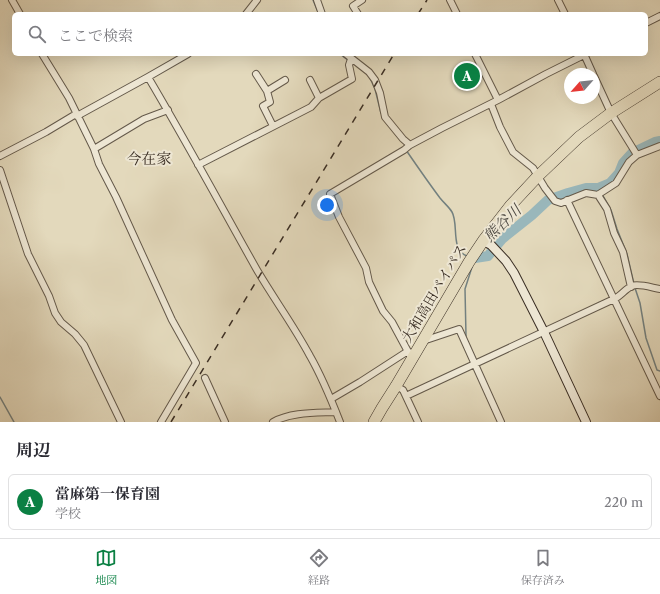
<!DOCTYPE html>
<html lang="ja">
<head>
<meta charset="utf-8">
<style>
  body { margin:0; font-family:"Libre Caslon Text","Noto Serif JP",serif; background:#f2f2f3; color:#2b2b33 }
  .compass { position:absolute; left:564px; top:68px; width:36px; height:36px; border-radius:50%; background:#fff; box-shadow:0 4px 16px #0002; rotate:243deg }
  .you { position:absolute; left:327px; top:205px; width:14px; height:14px; margin:-10px; border:3px solid #fff; border-radius:50%; background:#1a73e8; box-shadow:0 0 0 6px #1a73e833 }
  .badge { display:grid; place-items:center; width:26px; height:26px; border-radius:50%; background:#0b8043; color:#fff; font-size:13px; font-weight:700 }
  .pin { position:absolute; translate:-50% -50%; border:2px solid #fff; box-shadow:0 1px 4px #0006 }
  .list { margin:0; padding:0; list-style:none }
  h2 { display:flex; justify-content:space-between; align-items:center; height:52px; margin:0; padding:0 16px; font-size:17px }
  h2 small { font-size:13px; font-weight:400; color:#7c7c81 }
  .list li { display:grid; grid-template-columns:26px 1fr auto; gap:12px; align-items:center; box-sizing:border-box; height:56px; margin:0 8px 8px; padding:0 8px; border:1px solid #e1e1e2; border-radius:6px }
  .list b { display:block; font-size:15px; white-space:nowrap }
  .list p { margin:0; font-size:13px; white-space:nowrap; color:#7c7c81 }
  .list em { font-size:13px; font-style:normal; color:#7c7c81 }
  .icon { flex:none; width:22px; height:22px; fill:none; stroke:currentColor; stroke-width:2; stroke-linecap:round; stroke-linejoin:round }
  .map { position:relative; flex:none; width:660px; height:422px; overflow:hidden }
  .search { position:absolute; background:#fff; box-shadow:0 4px 16px #0002; left:12px; right:12px; top:12px; height:44px; display:flex; align-items:center; gap:10px; box-sizing:border-box; padding:0 14px; border-radius:6px; color:#7c7c81; font-size:15px }
  .sheet { height:116px; background:#fff }
  nav { display:flex; justify-content:space-around; align-items:center; box-sizing:border-box; height:56px; border-top:1px solid #e1e1e2; background:#fff; font-size:11px; color:#7c7c81 }
  nav a { display:grid; justify-items:center; gap:2px }
  nav .on { color:#0b8043 }
  .map>svg:first-child { display:block }
  .lines { fill:none; stroke-linecap:round; stroke-linejoin:round }
  .stream { stroke:#73807f; stroke-width:1.5 }
  .river { stroke:#99b7bb; stroke-width:10 }
  .street-casing { stroke:#64594a; stroke-width:8 }
  .secondary-casing { stroke:#3a2e24; stroke-width:10 }
  .highway-casing { stroke:#3a2e24; stroke-width:12 }
  .street { stroke:#ede6d3; stroke-width:6 }
  .secondary { stroke:#ede6d3; stroke-width:8 }
  .highway { stroke:#e3d9bc; stroke-width:11 }
  .rail { stroke:#3a2e24; stroke-width:1.5; stroke-dasharray:7 7; stroke-linecap:butt }
  .labels { text-anchor:middle; dominant-baseline:central; stroke-width:4; stroke-linejoin:round; paint-order:stroke }
  .street-label { font-size:14px; fill:#3a2e24; stroke:#ede6d3 }
  .neighbourhood-label { font-size:15px; fill:#3a2e24; stroke:#ede6d3 }
  .water-label { font-size:15px; font-style:italic; fill:#4d4942; stroke:#ede6d3 }
</style>
</head>
<body>
<div class="map">
<svg width="660" height="422" viewBox="0 0 660 422">
  <rect width="100%" height="100%" fill="#e3d9bc"/>
  <filter id="stains"><feTurbulence type="fractalNoise" baseFrequency=".005" numOctaves="4"/><feColorMatrix values="0 0 0 0 .2 0 0 0 0 .09 0 0 0 0 .02 0 0 0 .5 -.17"/></filter>
  <radialGradient id="worn" r=".72"><stop offset=".6" stop-color="#630" stop-opacity="0"/><stop offset="1" stop-color="#630" stop-opacity=".3"/></radialGradient>
  <g class="lines">
    <path class="stream" d="M313,0l5,12
      M340,54l9,7
      M370,78l5,11 6,24
      M406,150c11,16 22,32 34,48 4,5 9,9 12,14 7,12 -2,38 15,44
      M602,194l9,16 6,19 10,25 7,30
      M635,288l5,15 6,35 11,32 3,1
      M466,336l-1,-47 7,-22
      M0,397l14,25"/>
    <path class="river" d="M475,258l13,-2 14,-17 30,-24 16,-15 20,-7 18,-5h12l12,-5 9,-10 4,-10 9,-10 23,-11 5,-1"/>
    <g class="street-casing">
      <path id="street" d="M12,0l8,14
        M317,0l5,14
        M450,0l7,14
        M558,0l7,14
        M246,14l11,-14
        M358,14l-5,-8 9,-6
        M646,23l14,-7
        M42,54l27,44 25,51 5,15 17,33 56,123 24,43 -35,59
        M346,54l23,18 6,8 5,13 5,24 18,22 7,6
        M475,54l23,46
        M584,54l9,20
        M256,74l11,17 18,-11
        M594,76l17,37 26,42 23,-9
        M148,77c38,64 73,129 109,193 17,29 37,56 53,86 12,21 21,43 30,66
        M310,80l9,18
        M267,91l3,11 -7,4 10,20
        M491,104l9,23 13,25 20,16 12,20 10,13 6,2 25,-10 12,2 1,-1 17,-11 13,-21 8,-7
        M77,116l71,-39 40,-23
        M94,149l50,-30 24,-9
        M0,156l46,-24 30,-18
        M198,165l113,-58 8,-9 33,-19 -3,-14 2,-6
        M0,170l28,84 21,42 6,17 6,9 14,12 9,11 37,77
        M598,195l9,14 7,24 9,19 8,35
        M567,200l93,196
        M423,341l36,-12 42,93
        M412,359l-20,-37 -9,-11 -14,-29 -3,-14 -27,-51 -9,-23 74,-44 6,-5 32,-17 56,-28 48,-26 40,-20
        M205,378l20,44
        M396,386l7,4 15,32
        M406,396l208,-97c7,-3 11,-10 18,-13 6,-3 21,2 28,3
        M331,399l29,-17 48,-31
        M273,422c18,-10 42,-9 63,-10"/>
    </g>
    <g class="secondary-casing">
      <path id="secondary" d="M483,241l8,4 15,16 8,12 30,59 42,90"/>
    </g>
    <g class="highway-casing">
      <path id="highway" d="M374,422l8,-14 14,-22 73,-124 14,-21 28,-36 27,-29 41,-39 32,-24 49,-31"/>
    </g>
    <use href="#street" class="street"/>
    <use href="#secondary" class="secondary"/>
    <use href="#highway" class="highway"/>
    <path class="rail" d="M418,14l9,-14
      M171,422l223,-368"/>
  </g>
  <g class="labels">
    <g class="street-label">
      <text transform="translate(434 293) rotate(-59)">大和高田バイパス</text>
    </g>
    <g class="neighbourhood-label">
      <text x="149" y="158">今在家</text>
    </g>
    <g class="water-label">
      <text transform="translate(502 223) rotate(-44)">熊谷川</text>
    </g>
  </g>
  <rect width="100%" height="100%" filter="url(#stains)"/>
  <rect width="100%" height="100%" fill="url(#worn)"/>
</svg>
<svg class="compass" viewBox="-18 -18 36 36"><path d="M0-13l5 13h-10z" fill="#e53935"/><path d="M0 13l5-13h-10z" fill="#7c7c81"/></svg>
<div class="you"></div>
<div class="pin badge" style="left:467px;top:76px">A</div>
<div class="search"><svg class="icon" aria-label="search" viewBox="0 0 24 24"><circle cx="10" cy="10" r="6"/><path d="M15 15l6 6"/></svg>ここで検索</div>
</div>
<section class="sheet">
<h2>周辺<small></small></h2>
<ul class="list">
<li><span class="badge">A</span><div><b>當麻第一保育園</b><p>学校</p></div><em>220 m</em></li>
</ul>
</section>
<nav>
<a class="on"><svg class="icon" aria-label="map" viewBox="0 0 24 24"><path d="M3 6l6-2 6 2 6-2v14l-6 2-6-2-6 2zM9 4v14M15 6v14"/></svg>地図</a>
<a><svg class="icon" aria-label="directions" viewBox="0 0 24 24"><path d="M12 3l9 9-9 9-9-9zM9 14v-3h6M13 9l2 2-2 2"/></svg>経路</a>
<a><svg class="icon" aria-label="saved" viewBox="0 0 24 24"><path d="M7 4h10v16l-5-4-5 4z"/></svg>保存済み</a>
</nav>
</body>
</html>
